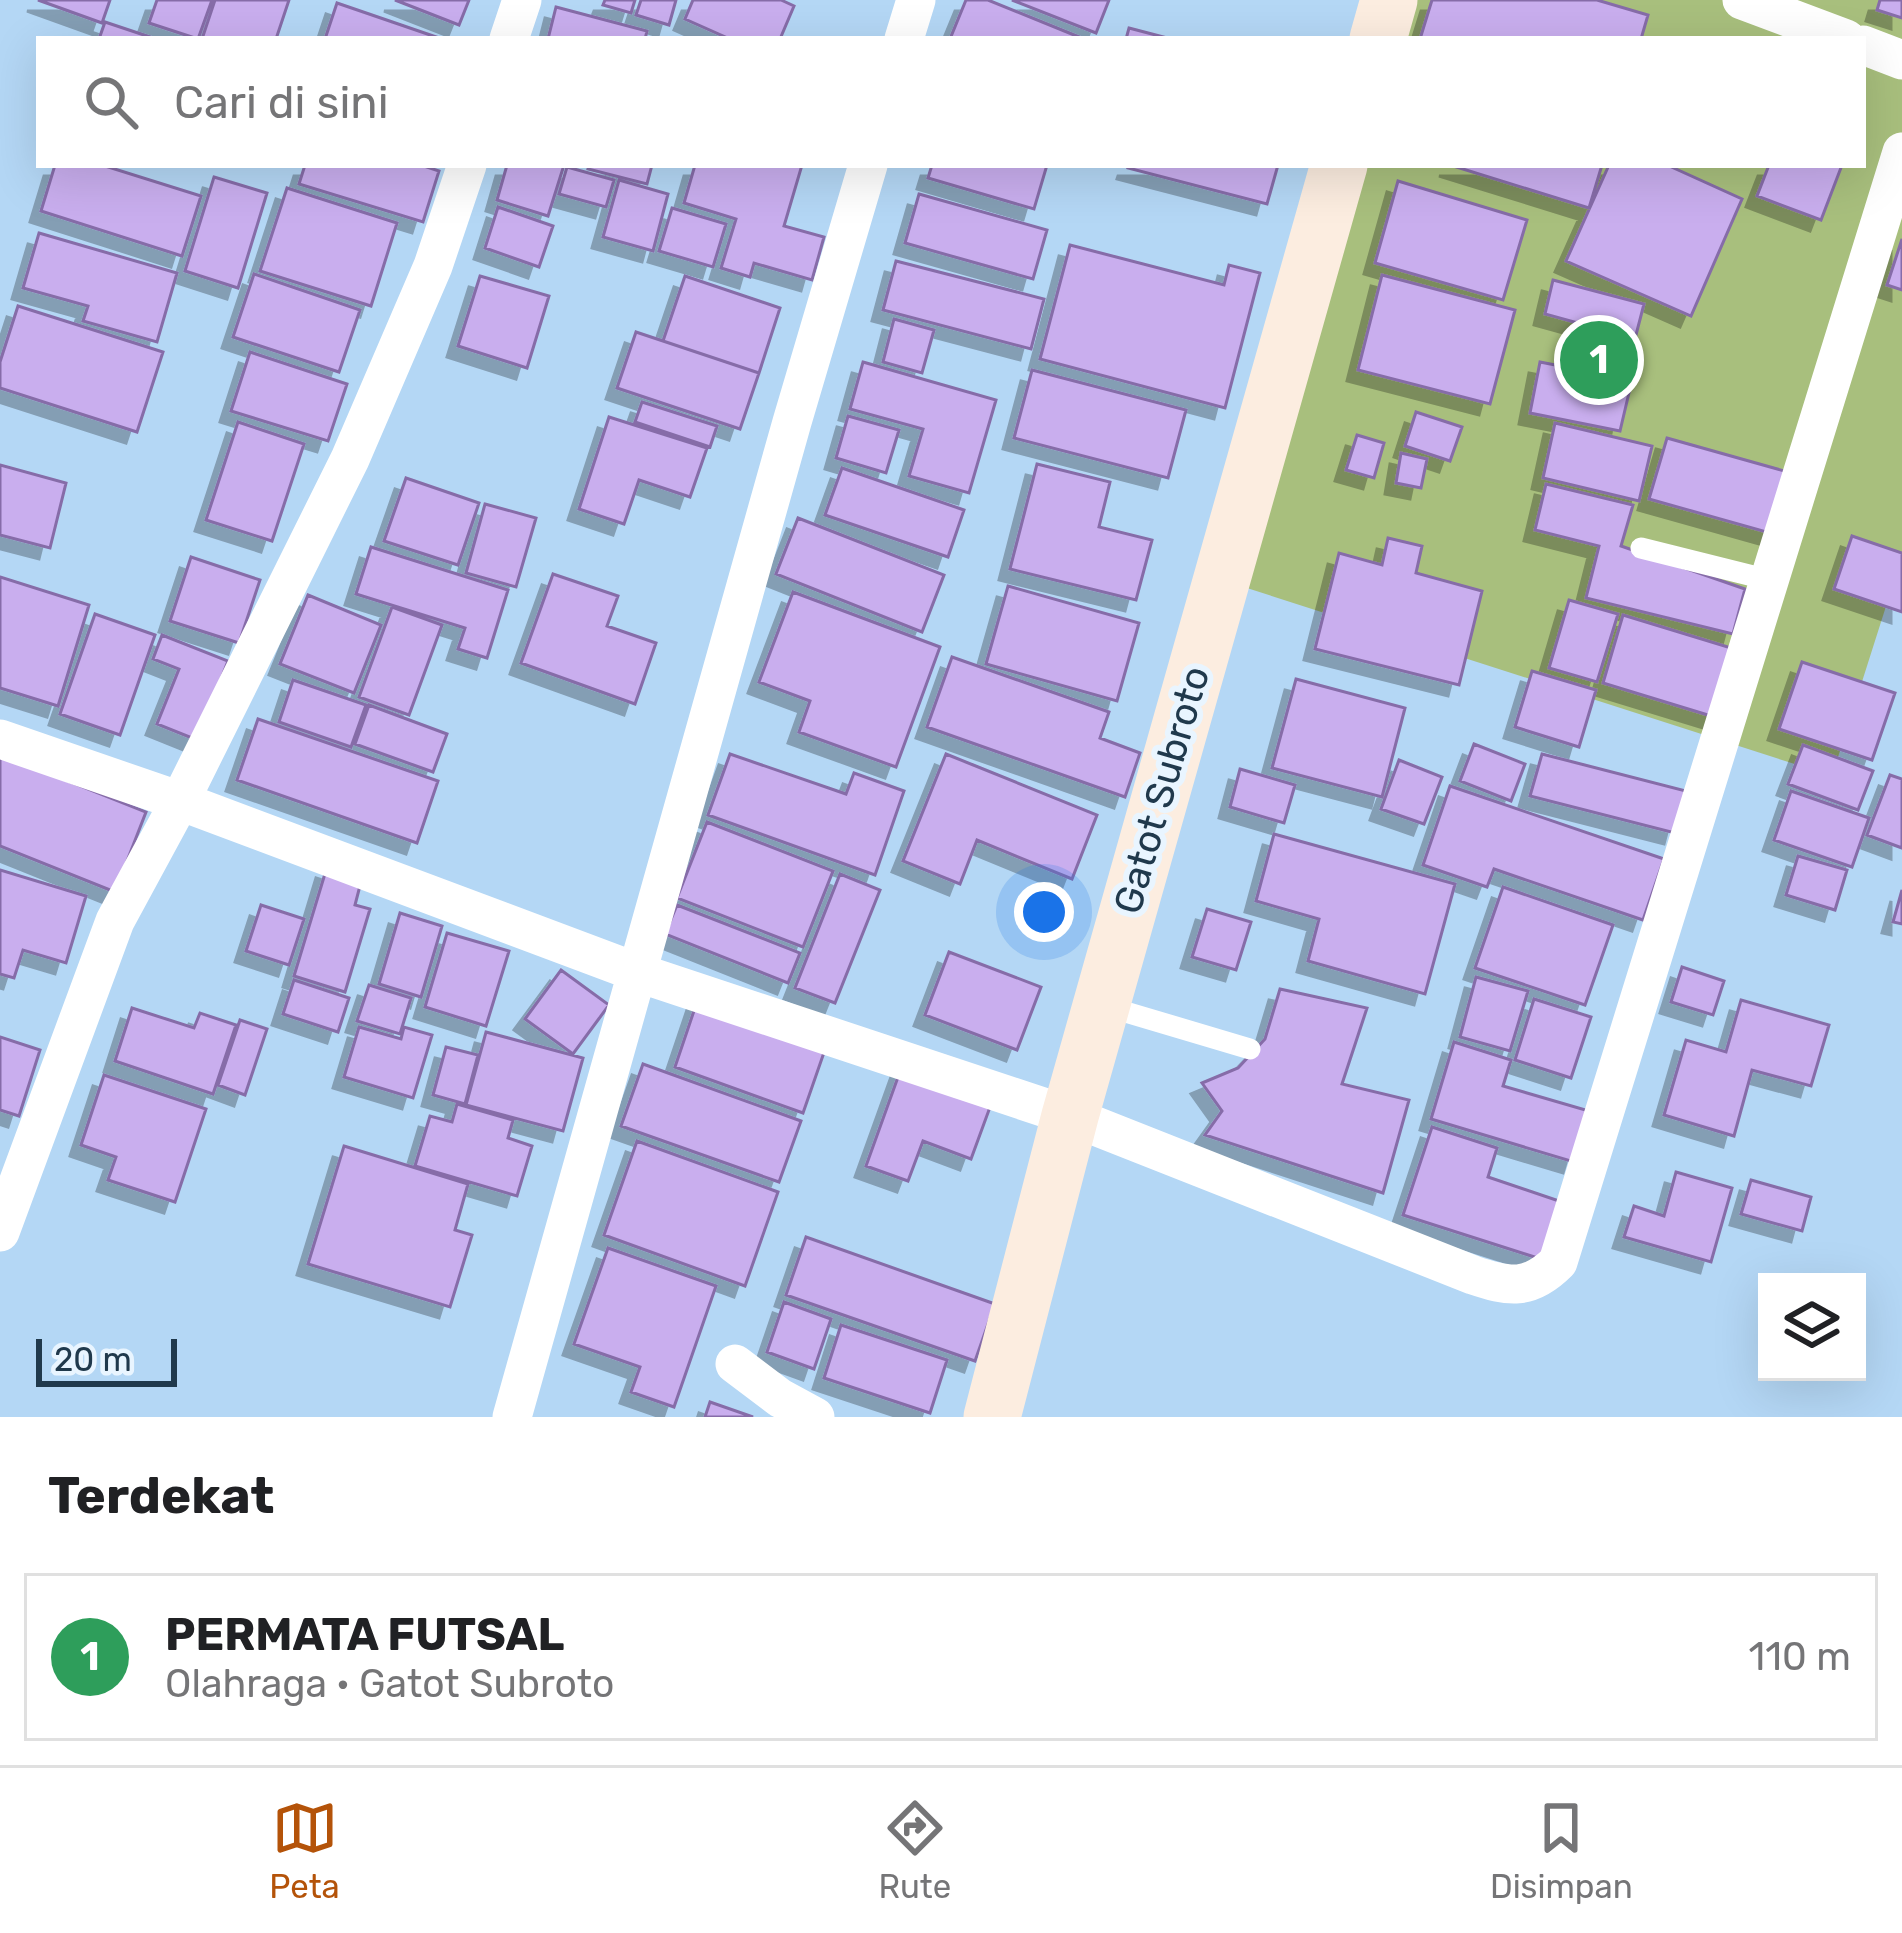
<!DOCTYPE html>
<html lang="id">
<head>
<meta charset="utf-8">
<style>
  body { margin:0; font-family:Rubik,sans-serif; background:#f6f6f6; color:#202124 }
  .controls { position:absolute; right:36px; bottom:36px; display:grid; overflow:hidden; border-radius:0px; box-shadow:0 12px 48px #0002 }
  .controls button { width:108px; height:108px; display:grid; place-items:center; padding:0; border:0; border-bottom:3px solid #e0e0e0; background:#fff; color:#202124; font:60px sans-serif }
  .scale { position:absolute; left:36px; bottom:30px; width:141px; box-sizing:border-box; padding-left:12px; border:6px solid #20394c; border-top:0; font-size:33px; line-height:42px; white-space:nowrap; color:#20394c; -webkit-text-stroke:9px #e9f5ff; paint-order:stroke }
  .you { position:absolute; left:1044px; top:912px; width:42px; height:42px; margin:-30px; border:9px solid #fff; border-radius:50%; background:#1a73e8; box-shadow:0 0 0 18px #1a73e833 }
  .badge { display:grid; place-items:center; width:78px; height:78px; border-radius:50%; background:#b45309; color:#fff; font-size:39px; font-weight:700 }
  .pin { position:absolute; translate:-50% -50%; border:6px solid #fff; box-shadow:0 3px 12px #0006 }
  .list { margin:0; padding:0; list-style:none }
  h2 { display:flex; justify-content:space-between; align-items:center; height:156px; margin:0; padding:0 48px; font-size:51px }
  h2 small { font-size:39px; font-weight:400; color:#757577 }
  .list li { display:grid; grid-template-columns:78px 1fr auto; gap:36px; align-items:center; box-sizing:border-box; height:168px; margin:0 24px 24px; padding:0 24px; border:3px solid #e0e0e0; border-radius:0px }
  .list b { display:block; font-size:45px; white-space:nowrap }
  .list p { margin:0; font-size:39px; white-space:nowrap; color:#757577 }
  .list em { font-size:39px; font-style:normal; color:#757577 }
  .icon { flex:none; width:66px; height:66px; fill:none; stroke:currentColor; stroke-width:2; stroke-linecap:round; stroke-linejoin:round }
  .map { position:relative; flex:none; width:1902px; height:1417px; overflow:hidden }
  .search { position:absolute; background:#fff; box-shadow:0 12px 48px #0002; left:36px; right:36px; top:36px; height:132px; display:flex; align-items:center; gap:30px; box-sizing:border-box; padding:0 42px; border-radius:0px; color:#757577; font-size:45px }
  .sheet { height:348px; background:#fff }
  nav { display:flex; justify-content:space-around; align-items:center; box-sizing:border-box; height:168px; border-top:3px solid #e0e0e0; background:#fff; font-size:33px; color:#757577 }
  nav a { display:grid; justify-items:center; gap:6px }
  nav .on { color:#b45309 }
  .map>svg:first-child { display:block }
  .green { fill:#a8bf7d }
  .building { fill:#c9aeee; stroke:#866ca8; stroke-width:3; filter:url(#shadow) }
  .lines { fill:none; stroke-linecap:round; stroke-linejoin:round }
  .lane { stroke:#fff; stroke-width:21 }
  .street { stroke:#fff; stroke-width:39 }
  .secondary { stroke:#fcede0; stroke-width:57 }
  .labels { text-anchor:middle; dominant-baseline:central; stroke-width:12; stroke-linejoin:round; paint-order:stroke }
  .street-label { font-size:39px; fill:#20394c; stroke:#e9f5ff }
</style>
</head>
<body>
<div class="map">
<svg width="1902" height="1417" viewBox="0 0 1902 1417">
  <defs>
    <filter id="shadow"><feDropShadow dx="-11" dy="11" stdDeviation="0" flood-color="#0004"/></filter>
  </defs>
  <rect width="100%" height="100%" fill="#b4d7f5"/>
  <path class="green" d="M1411,0h491v556l-70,220 -607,-195 133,-416h505v-126h-464z"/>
  <path class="building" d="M38,0h72l-8,23z
    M157,0h55l-14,39 -49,-16z
    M215,0h74l-13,39h-74z
    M395,0h74l-10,25z
    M605,0h30l-4,13 -28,-8z
    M641,0h35l-7,25 -33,-10z
    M693,0h88l13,6 -14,33h-50l-45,-20z
    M966,0h22l96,39h-134z
    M1012,0h97l-13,33z
    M1432,0h165l51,15 -7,24h-221z
    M1880,0h22v18l-25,-8z
    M337,3l105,36h-117z
    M556,7l91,24 -2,8h-97z
    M105,22l51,17h-57z
    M1129,28l42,11h-45z
    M55,165h47l99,31 -19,60 -141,-45z
    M305,165h116l18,6 -16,51 -124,-38z
    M507,165h57l-16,51 -51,-16z
    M589,165h63l-5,19 -59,-15z
    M695,165h107l-18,61 40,11 -12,43 -58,-17 -4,14 -29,-9 15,-49 -52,-16z
    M932,165h115l-13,44 -106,-31z
    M1129,165h149l-11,39 -139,-36z
    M1450,165h152l-13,43z
    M1609,165h58l75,34 -51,117 -125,-55z
    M1769,165h73l-21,55 -64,-24z
    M567,167l47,13 -8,27 -47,-13z
    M214,177l53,16 -29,95 -53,-17z
    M619,180l49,14 -15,57 -50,-14z
    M1398,181l129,39 -24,80 -128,-37z
    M287,188l110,35 -26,83 -111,-35z
    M919,194l128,36 -14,49 -128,-36z
    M498,207l55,19 -14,41 -54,-19z
    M672,208l54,16 -13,43 -54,-16z
    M39,233l138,40 -20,69 -74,-21 5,-15 -65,-18z
    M1902,239v51l-15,-5z
    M1070,245l154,40 5,-20 31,8 -35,135 -185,-49z
    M896,261l148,38 -13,50 -148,-39z
    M254,274l106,36 -21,62 -106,-35z
    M1382,275l133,35 -25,94 -132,-34z
    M480,276l69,20 -22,72 -69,-22z
    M685,276l95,32 -21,65 -96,-32z
    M1553,280l91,24 -15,58 -45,-12 5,-24 -44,-12z
    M18,306l145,46 -26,80 -137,-44v-26z
    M894,319l40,11 -12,43 -39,-11z
    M636,332l123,41 -19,56 -123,-41z
    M250,352l97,32 -19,57 -97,-30z
    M863,362l133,38 -27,93 -60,-17 14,-47 -73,-20z
    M1540,362l92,18 -12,51 -90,-18z
    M1032,370l154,40 -18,68 -154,-40z
    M642,402l75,24 -7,21 -75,-25z
    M1416,412l46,15 -12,34 -45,-15z
    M848,416l51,14 -13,43 -50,-15z
    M609,417l98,31 -17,49 -51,-17 -15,44 -45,-15z
    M238,422l66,22 -32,97 -66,-21z
    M1555,423l97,23 -13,55 -96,-23z
    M1357,435l27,8 -10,35 -28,-8z
    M1667,438l128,36 -18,61 -128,-36z
    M1401,453l26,6 -6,29 -25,-5z
    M1037,464l73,18 -11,45 53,13 -16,60 -126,-31z
    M0,465l66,18 -16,65 -50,-13z
    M842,468l122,42 -16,47 -123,-42z
    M406,478l73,25 -21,62 -74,-24z
    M1546,484l87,21 -12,41 124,43 -12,45 -147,-36 13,-52 -64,-16z
    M485,504l51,14 -20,69 -50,-14z
    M798,518l146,57 -22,57 -146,-58z
    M1852,536l50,17v59l-68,-23z
    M1388,538l34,8 -6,27 66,18 -23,94 -144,-36 24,-96 43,12z
    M371,547l137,43 -21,68 -29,-9 7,-21 -109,-34z
    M191,557l69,23 -21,63 -69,-22z
    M553,574l65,22 -11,30 49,17 -21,61 -114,-41z
    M0,577l89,28 -31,101 -58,-18z
    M1008,586l131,37 -22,78 -131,-37z
    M793,592l147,55 -44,120 -97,-35 11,-31 -51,-19z
    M308,595l73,30 -27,68 -74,-29z
    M1569,600l49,14 -21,68 -48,-14z
    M392,607l50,18 -33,90 -50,-18z
    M95,614l60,21 -35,100 -60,-21z
    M1623,615l118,36 -20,68 -118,-36z
    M162,635l66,26 -31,79 -40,-16 22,-55 -26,-10z
    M952,657l157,55 -9,26 40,15 -15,44 -198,-70z
    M1802,662l93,31 -23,67 -93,-31z
    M1532,671l64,19 -17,57 -64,-20z
    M1296,679l109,29 -23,89 -110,-29z
    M293,680l73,25 -15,42 -72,-25z
    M369,705l78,29 -14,38 -78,-28z
    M258,719l180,62 -21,62 -180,-63z
    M1474,744l51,20 -14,37 -51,-20z
    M1803,745l70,26 -15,39 -70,-26z
    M0,754l146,58 -31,80 -115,-46z
    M730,754l116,40 8,-21 50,18 -29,84 -167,-60z
    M946,754l151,61 -25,64 -95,-39 -17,44 -57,-23z
    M1542,754l144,37 -11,42 -145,-37z
    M1399,760l43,17 -18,47 -43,-15z
    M1240,769l55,16 -11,38 -54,-16z
    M1890,775l12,4v69l-35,-13z
    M1450,786l214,73 -21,61 -149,-51 -7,18 -64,-22z
    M1791,791l78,27 -17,49 -78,-27z
    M707,822l126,49 -30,76 -126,-49z
    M1274,834l181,50 -30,110 -117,-33 11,-42 -63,-18z
    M1798,856l49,14 -12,40 -49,-15z
    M327,867l35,11 -7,27 15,4 -25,83 -51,-16z
    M0,870l86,26 -20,67 -43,-13 -9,28 -14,-4z
    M840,874l40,16 -45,113 -40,-15z
    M1503,887l110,38 -28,80 -110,-37z
    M1902,890v34l-9,-2z
    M261,905l43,14 -15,46 -43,-14z
    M677,905l123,48 -12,30 -123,-49z
    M1207,909l44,13 -15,48 -44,-13z
    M400,913l42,13 -21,71 -42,-13z
    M447,933l62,18 -23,75 -61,-19z
    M949,952l92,35 -24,63 -92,-35z
    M1682,967l42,14 -11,34 -42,-13z
    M561,970l48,35 -36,49 -48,-35z
    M1476,977l52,14 -18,60 -50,-14z
    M294,980l55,18 -11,34 -55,-18z
    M369,985l42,13 -11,36 -43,-13z
    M1280,989l87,19 -25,76 67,16 -26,93 -178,-58 17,-24 -20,-28 36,-15 27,-29z
    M699,996l129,45 -25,72 -128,-46z
    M1534,999l57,18 -20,61 -56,-18z
    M1741,1000l88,25 -18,61 -59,-16 -18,66 -70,-21 22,-75 40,12z
    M132,1008l62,20 6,-15 36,12 -23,69 -98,-33z
    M240,1020l27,9 -22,66 -27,-10z
    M359,1027l42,12 3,-12 28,8 -19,63 -69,-21z
    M486,1032l97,26 -20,73 -97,-26z
    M0,1037l40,13 -21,66 -19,-6z
    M1454,1042l57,18 -8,26 86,25 -15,51 -143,-43z
    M446,1047l32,8 -13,49 -32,-9z
    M643,1064l158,57 -22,61 -158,-56z
    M902,1066l91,33 -22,60 -48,-18 -15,40 -42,-15z
    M104,1075l102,34 -31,93 -67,-22 8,-23 -35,-12z
    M457,1104l56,16 -5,18 24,8 -15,50 -102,-30 15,-50 22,6z
    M1432,1127l65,21 -9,29 74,25 -18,58 -141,-45z
    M637,1141l141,51 -33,94 -141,-51z
    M344,1146l124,38 -13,46 17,5 -22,72 -142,-43z
    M1676,1172l56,16 -21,74 -87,-25 10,-31 30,10z
    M1751,1180l60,17 -9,34 -61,-17z
    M806,1237l189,67 -20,57 -189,-66z
    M608,1248l108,38 -42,121 -43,-15 9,-25 -66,-23z
    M784,1302l47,17 -17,50 -47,-17z
    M841,1325l106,35 -17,53 -106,-35z
    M710,1402l43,15h-48z"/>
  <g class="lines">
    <path class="lane" d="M1641,548l128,32
      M1102,1005l148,44"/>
    <path class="street" d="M1742,0l104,39
      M509,39l13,-39
      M904,39l12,-39
      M1863,45l39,15
      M0,739l180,62 459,172 431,143 403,159c36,12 56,16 85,-13l344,-1110
      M0,1232l115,-311 65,-120 170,-342 83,-193 34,-101
      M735,1364l45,34 35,19
      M512,1417l280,-995 76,-257"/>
    <path class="secondary" d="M1378,39l11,-39
      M992,1417l78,-301 269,-951"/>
  </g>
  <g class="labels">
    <g class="street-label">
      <text transform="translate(1162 790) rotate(-74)">Gatot Subroto</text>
    </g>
  </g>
</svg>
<div class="controls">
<button><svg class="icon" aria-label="layers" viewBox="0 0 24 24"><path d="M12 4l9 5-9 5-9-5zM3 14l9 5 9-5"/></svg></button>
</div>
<div class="scale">20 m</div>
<div class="you"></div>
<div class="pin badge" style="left:1599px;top:360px;background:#2e9e5b">1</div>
<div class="search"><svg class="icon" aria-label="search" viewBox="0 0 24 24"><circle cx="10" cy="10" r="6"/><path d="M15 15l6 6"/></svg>Cari di sini</div>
</div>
<section class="sheet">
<h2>Terdekat<small></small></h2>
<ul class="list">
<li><span class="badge" style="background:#2e9e5b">1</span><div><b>PERMATA FUTSAL</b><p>Olahraga · Gatot Subroto</p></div><em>110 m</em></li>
</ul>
</section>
<nav>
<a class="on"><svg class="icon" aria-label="map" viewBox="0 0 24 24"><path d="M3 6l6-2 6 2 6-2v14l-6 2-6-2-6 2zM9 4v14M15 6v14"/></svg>Peta</a>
<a><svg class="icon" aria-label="directions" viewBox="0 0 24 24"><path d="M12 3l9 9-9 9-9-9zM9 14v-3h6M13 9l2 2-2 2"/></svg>Rute</a>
<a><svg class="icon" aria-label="saved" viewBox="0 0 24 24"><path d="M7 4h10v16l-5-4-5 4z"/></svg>Disimpan</a>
</nav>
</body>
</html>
